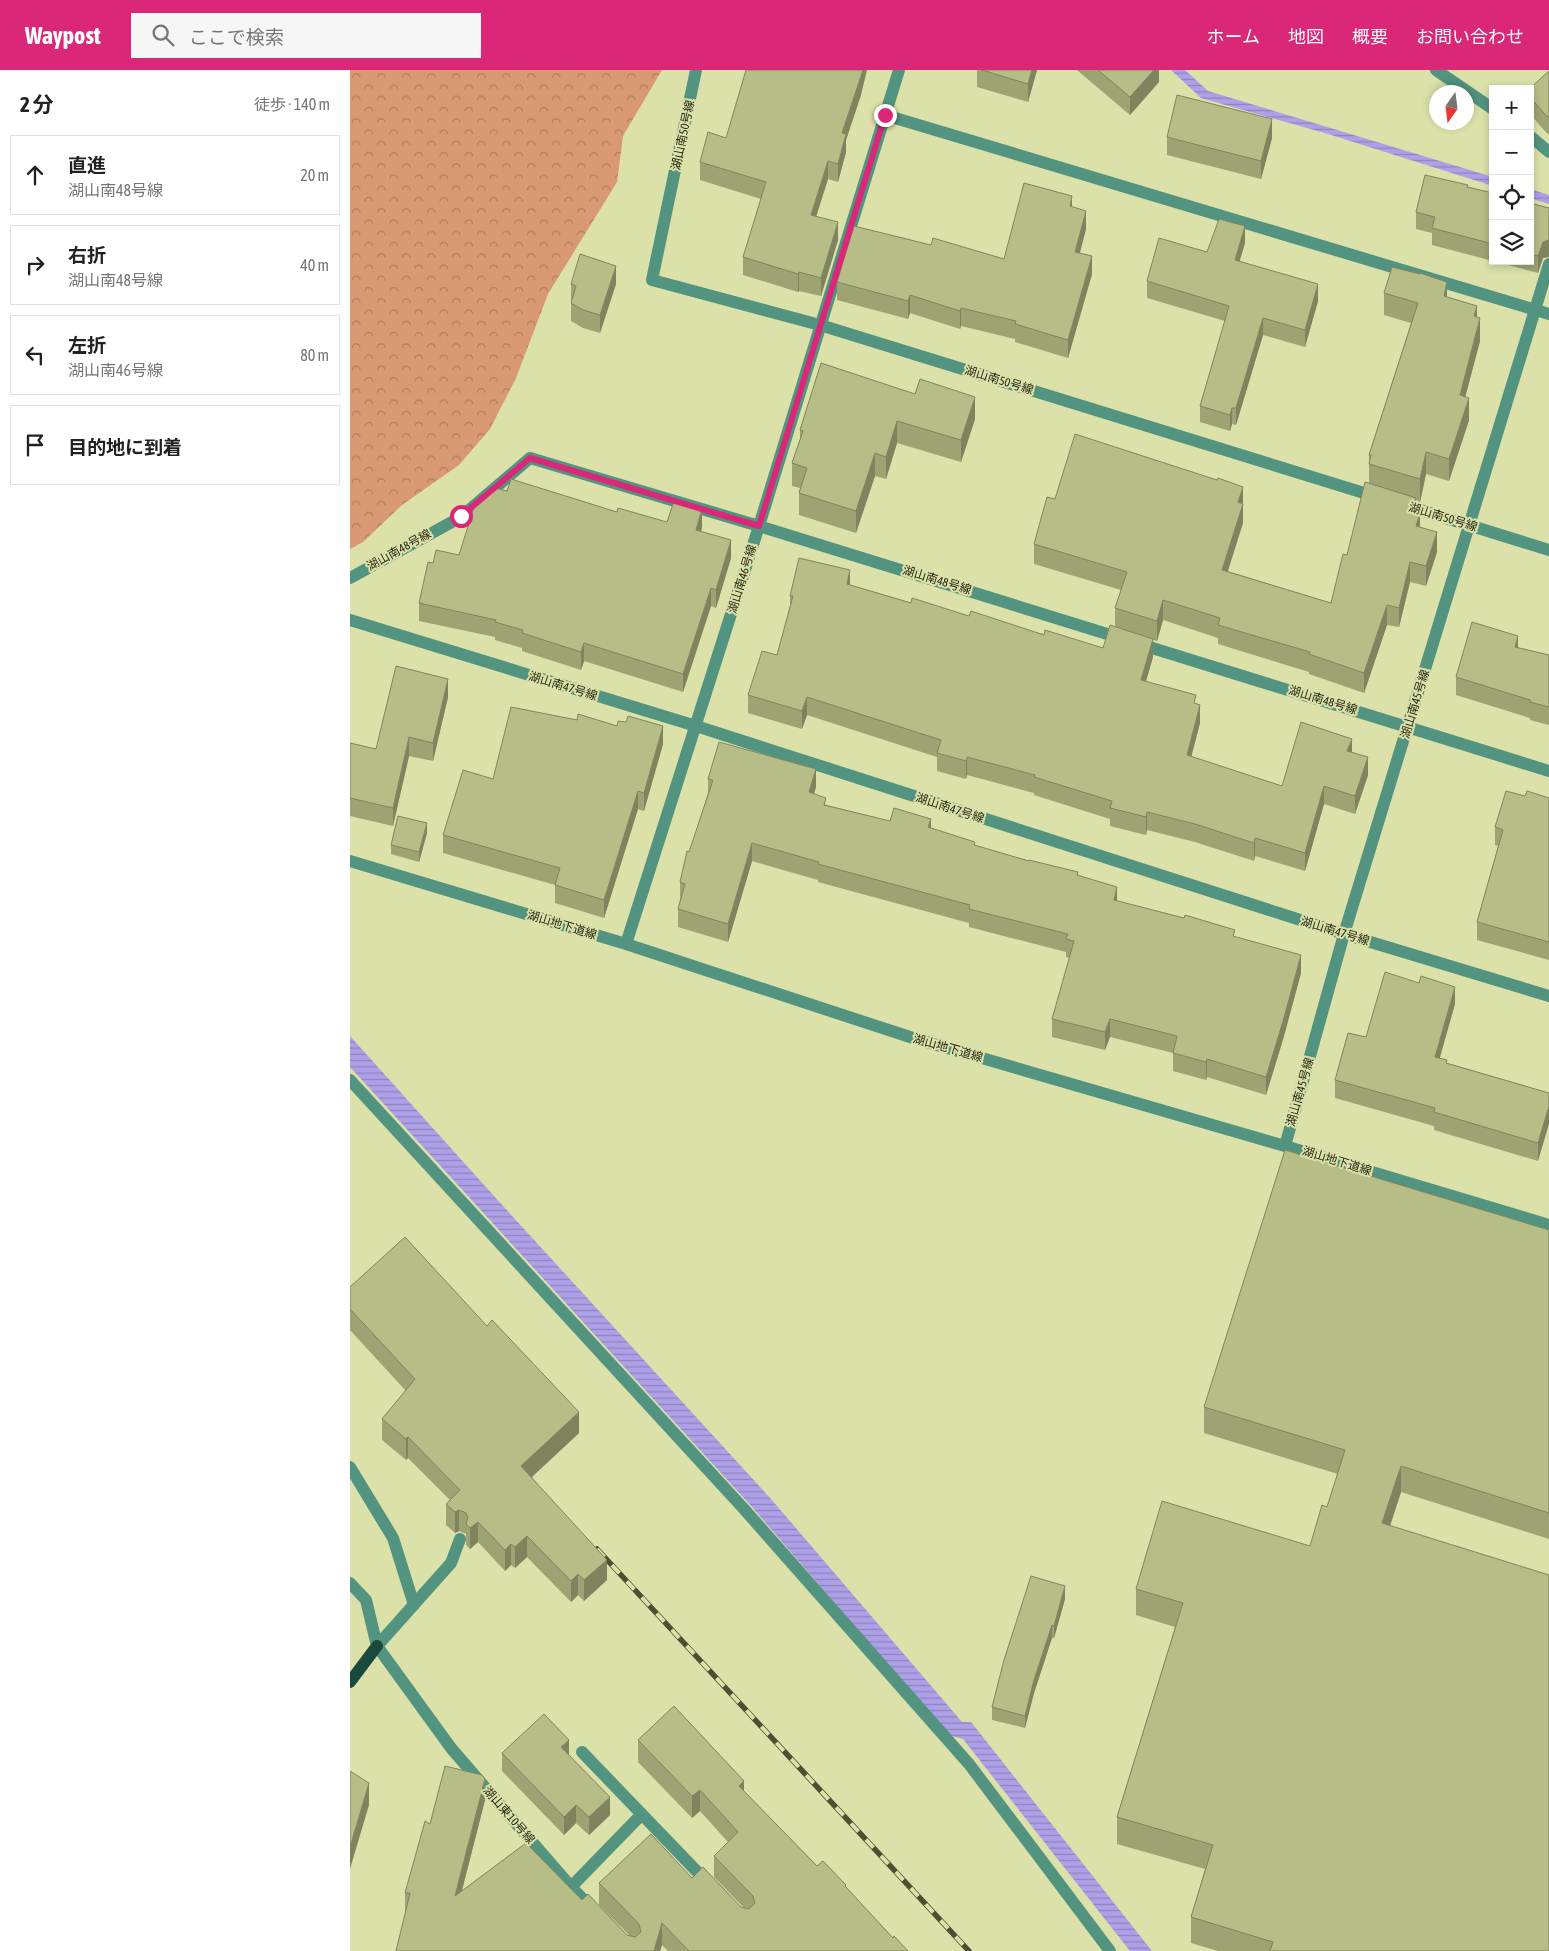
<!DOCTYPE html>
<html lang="ja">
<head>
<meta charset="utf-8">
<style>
  body { margin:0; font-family:"Asap Condensed","Noto Sans JP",sans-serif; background:#f6f6f6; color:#222 }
  .controls { position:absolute; right:15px; top:15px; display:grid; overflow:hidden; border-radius:0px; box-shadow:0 2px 8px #0003 }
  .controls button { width:45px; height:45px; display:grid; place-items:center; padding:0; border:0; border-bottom:1px solid #e0e0e0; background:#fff; color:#222; font:25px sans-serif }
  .compass { position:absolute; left:1079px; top:15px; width:45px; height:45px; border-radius:50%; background:#fff; box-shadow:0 2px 8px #0003; rotate:194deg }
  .stop { position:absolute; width:15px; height:15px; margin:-11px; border:4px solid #db2777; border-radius:50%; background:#fff }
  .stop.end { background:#db2777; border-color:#fff; box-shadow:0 1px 5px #0008 }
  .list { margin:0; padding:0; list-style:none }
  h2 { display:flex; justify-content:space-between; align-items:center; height:65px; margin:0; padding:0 20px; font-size:21px }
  h2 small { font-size:16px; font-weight:400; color:#767676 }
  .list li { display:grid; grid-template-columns:32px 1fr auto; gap:15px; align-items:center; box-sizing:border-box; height:80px; margin:0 10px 10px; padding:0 10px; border:1px solid #e0e0e0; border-radius:0px }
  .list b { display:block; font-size:19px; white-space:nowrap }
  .list p { margin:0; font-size:16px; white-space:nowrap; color:#767676 }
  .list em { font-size:16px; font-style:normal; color:#767676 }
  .icon { flex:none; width:28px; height:28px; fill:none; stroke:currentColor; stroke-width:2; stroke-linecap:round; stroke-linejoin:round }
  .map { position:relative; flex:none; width:1199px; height:1881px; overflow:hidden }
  header { display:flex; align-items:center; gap:30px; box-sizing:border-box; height:70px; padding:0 25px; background:#db2777; color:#fff }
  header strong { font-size:24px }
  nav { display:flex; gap:28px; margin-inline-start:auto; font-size:18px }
  .search { width:350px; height:45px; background:#f6f6f6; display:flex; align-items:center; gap:12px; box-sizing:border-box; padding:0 18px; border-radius:0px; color:#767676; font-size:19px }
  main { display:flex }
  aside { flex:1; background:#fff }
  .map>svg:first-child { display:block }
  .forest { fill:url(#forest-crowns) }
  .water { fill:url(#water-rules) }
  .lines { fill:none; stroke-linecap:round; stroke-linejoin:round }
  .minor { stroke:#539480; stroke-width:12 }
  .major { stroke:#1b4a3d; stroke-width:12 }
  .rail-casing { stroke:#4c4f32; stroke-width:5.5 }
  .rail { stroke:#dbe1a9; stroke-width:4; stroke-dasharray:11; stroke-linecap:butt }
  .wall { fill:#9da373 }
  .shaded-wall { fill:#80845e }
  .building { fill:#b7bd86; stroke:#80845e }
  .route { stroke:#db2777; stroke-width:6 }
  .labels { text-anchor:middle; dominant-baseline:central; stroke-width:4; stroke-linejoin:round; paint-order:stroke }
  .street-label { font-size:12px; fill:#282a14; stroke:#dbe1a9 }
</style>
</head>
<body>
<header>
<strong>Waypost</strong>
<div class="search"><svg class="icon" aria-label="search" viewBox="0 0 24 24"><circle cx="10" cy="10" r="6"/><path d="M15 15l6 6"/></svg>ここで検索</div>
<nav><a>ホーム</a><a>地図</a><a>概要</a><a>お問い合わせ</a></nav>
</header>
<main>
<aside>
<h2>2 分<small>徒歩 · 140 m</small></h2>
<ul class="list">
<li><svg class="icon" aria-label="ahead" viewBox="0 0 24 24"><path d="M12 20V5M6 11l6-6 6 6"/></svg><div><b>直進</b><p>湖山南48号線</p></div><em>20 m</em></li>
<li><svg class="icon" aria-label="right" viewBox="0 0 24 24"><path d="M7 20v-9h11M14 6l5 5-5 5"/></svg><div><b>右折</b><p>湖山南48号線</p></div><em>40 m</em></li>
<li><svg class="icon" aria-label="left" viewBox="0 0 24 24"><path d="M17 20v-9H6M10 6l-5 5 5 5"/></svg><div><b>左折</b><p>湖山南46号線</p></div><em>80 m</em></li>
<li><svg class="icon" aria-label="arrive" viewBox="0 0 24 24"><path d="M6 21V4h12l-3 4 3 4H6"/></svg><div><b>目的地に到着</b></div></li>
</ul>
</aside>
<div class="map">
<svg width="1199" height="1881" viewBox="0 0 1199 1881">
  <defs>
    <pattern id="forest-crowns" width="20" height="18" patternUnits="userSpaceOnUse" patternTransform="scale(1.25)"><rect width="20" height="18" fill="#d89973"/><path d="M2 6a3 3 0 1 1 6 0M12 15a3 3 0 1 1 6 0" fill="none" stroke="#af7d5d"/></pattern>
    <pattern id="water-rules" width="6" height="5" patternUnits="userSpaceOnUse" patternTransform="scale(1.25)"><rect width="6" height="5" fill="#aea0e8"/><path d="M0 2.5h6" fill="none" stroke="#8e83bb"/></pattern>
  </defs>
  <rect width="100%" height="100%" fill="#dbe1a9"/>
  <path class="forest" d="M0,0h312l-39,66 -6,46 -69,112 -32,84 -26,51 -31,36 -57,40 -39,37 -13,7z"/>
  <path class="water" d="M821,0h14l23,21 285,86v9l-165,-52 -127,-36z
    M1180,119l19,6v9l-19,-6z
    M0,966l143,159 278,304 191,223h9l181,229h-22l-167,-212 -15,-4 -195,-227 -403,-441z"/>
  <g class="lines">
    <path class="minor" d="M346,0l-44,210 168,45 557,172
      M1086,0l57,39
      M535,45l664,199
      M1180,66l19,16
      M1051,434l148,46
      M0,508l111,-61 69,-59 229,68 790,245
      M0,550l346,106 648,208 205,62
      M0,791l276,83 287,94 372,108 264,79
      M276,874l133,-418 140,-456
      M0,1010l394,429 225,255 141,187
      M935,1076l59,-212 205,-670
      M0,1397l43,71 21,67
      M0,1513l16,17 11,46 74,102 120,139 24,24
      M27,1576l74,-83 9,-24
      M232,1682l126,131
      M221,1817l71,-73"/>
    <path class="major" d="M0,1612l27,-36"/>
    <g class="rail-casing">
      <path id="rail" d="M247,1479l372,402"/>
    </g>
    <use href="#rail" class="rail"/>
  </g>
  <path class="wall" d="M627,0h60l-9,32 -51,-15z
    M727,0h82v12l-29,33z
    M1199,1v64l-6,-6 -13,-15v-25z
    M511,25l-15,45v12l-8,30 -10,-3 -12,37 22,24 -17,56 -22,-5 -1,1 -55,-17v-18l18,-58 -61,-19v-18l26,-24z
    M817,67l105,1 -11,41 -94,-24z
    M1118,117l25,6v68l-61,-16v-12l-16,-4v-17z
    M1180,133l19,5v49l-6,1 -5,15 -45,-12h37z
    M722,137l14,22 -6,24 12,21 -24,84 -53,-16v-3l-54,-13 -1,3 -50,-16 -2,6 -71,-19v-18l94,-37 73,14z
    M895,173l-6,18 79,40 -13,46 -42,-12 -27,90 -4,-1 -2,7 -30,-9v-16l25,-85 -78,-23v-17l60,-29z
    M221,214h45l-16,49 -17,-5 -12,-7z
    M1034,223l63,4 30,20 3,24 -15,56 4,23 -20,61 -23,-7 -6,28 -4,-2v12l4,15 17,25 -11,34 -16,-4 -11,45 -12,-2 -23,68 -55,-19v-2l-91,-28v-6l-55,-18 -6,21 -4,-1v17l-7,24 50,23 4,19 -9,34 91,29 70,-33 16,22 -13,39 -31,-10 -19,67 -50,-15 -1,5 -59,-19 -48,-12 -1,5 -36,-9v-7l-76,-24v-2l-67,-18 -1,4 -29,-8v-14l-130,-42 -5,14 -54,-16v-18l29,-40 13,-49v-10l60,-11 61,18 192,45 12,-21v-19l6,-18 -87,-26v-20l21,-45 188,8v16l-16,48 104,32 16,-48 22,-72v-28l42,-132 -27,-8z
    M471,293l154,56 -14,43 -64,-19 -11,36 -11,-3 -19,57 -57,-18v-22l1,-5 -8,-2v-23l8,-24v-9z
    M157,421l110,21 50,10 35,5 -1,5 30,26 -15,50 -5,-2 -28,86 -99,-31 -3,9 -59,-19v-3l-27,-8v-3l-76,-16v-18l14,-40 26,-8z
    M1168,578l31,7v70l-19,-5v-2l-74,-23v-18z
    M98,627l-15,64 -24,-5 -16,70 -43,-10v-73l26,6z
    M313,674l-19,67 -6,-2 -34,109 -49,-15v-18l-112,-32v-18l50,-56z
    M358,709l108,8 -2,7 12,11 64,16 41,7 44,18 103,29 39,26 118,36 66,36 -17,63 -18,59 -59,-18 -1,3 -33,-9v-18l-63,-16 -5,13 -53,-13v-18l18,-61 -4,-1v-5l-97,-25v-4l-151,-41v-2l-66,-19 -24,81 -50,-15v-18l2,-9v-18l28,-89z
    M1175,726l24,2v162l-72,-20v-18l21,-76 -3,-1v-18z
    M77,763l-8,29 -28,-8v-9z
    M1105,934l-16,54 8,5 102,30 -11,68 -104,-31v-4l-99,-28v-18l31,-43z
    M1199,1160v309l-148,-47 -11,34 159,425h-331l-27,-8v-26l14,-48 -88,-25v-27l58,-190 -39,-12v-26l174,-43 17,-39 11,-33 -134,-41v-26z
    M0,1217l229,146 -47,44 75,103 -23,21 -6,-6 -7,7 -44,-45 -12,11 -4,-3 -6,6 -27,-29 -8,7 -4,-4v-11l-7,-3 -4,2 -9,-8v-21l4,-4 -42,-42 -2,2 -24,-20v-21l24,-28 -56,-61z
    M715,1529l-11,39h-2l-18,55 -9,35 -33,-8v-13z
    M288,1670l106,52 73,74 29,22 47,50 15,13h-240l-6,-6 -2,6h-264l9,-37v-21l25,-69 55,-24 -23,91 120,9 45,35 3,1 -31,-31v-22l93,-5 49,29 3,1 -30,-31v-21l14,-14 -28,-31 -8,7 -54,-56z
    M152,1683l67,2 41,60 -21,20 -13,-12 -12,12 -62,-64z"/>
  <path class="shaded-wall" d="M513,0h4l-6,25 -15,45v12l-8,30v-18l4,-31z
    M682,0h5l-9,32v-18z
    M804,0h5v12l-29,33v-18z
    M922,49v19l-11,41v-18z
    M478,91v18l-17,54v-18z
    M722,126v18l-2,-8z
    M736,141v18l-11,41v-18z
    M488,152v18l-17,56v-18z
    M895,156v17l-10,34v-17z
    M1199,170v17l-6,1 -5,15v-17l5,-14z
    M742,186v18l-24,84v-18z
    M266,196v18l-16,49v-18z
    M449,202v19l-1,1v-18z
    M1097,212v22l-3,-8z
    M968,214v17l-13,46v-17z
    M560,225v18l-2,6v-18z
    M1127,236v22l-3,-12z
    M611,238v18l-1,3v-18z
    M913,248v17l-27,90v-17z
    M1130,248v23l-20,76v-22z
    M625,327v22l-14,43v-22z
    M1119,328v22l-20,61v-22z
    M882,338v16l-2,7v-16z
    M547,351v22l-11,36v-22z
    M1076,382v22l-6,28v-23z
    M525,383v23l-19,57v-22z
    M893,417v36l-21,67v-20l16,-68z
    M1066,428v19l-4,-6z
    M352,439v18l-6,21v-18z
    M1070,443v19l-4,-6z
    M1087,462v20l-11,34v-20z
    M381,470v18l-15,50v-18z
    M1060,492v20l-11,45v-19z
    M500,500v18l-3,-4z
    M361,518v18l-28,86v-18z
    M813,530v20l-6,21v-20z
    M1037,535v20l-23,68v-20z
    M1168,566v18l-3,-7z
    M803,569v18l-12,41v-18z
    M234,573v18l-3,9v-18z
    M98,609v18l-15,64v-18z
    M457,627v18l-5,14v-18z
    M850,635v18l-13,50v-18z
    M313,656v18l-19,67v-18z
    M59,667v19l-16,70v-18z
    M1002,669v18l-5,-6z
    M617,687v18l-1,4v-18z
    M1018,687v18l-13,39v-18z
    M466,699v18l-7,23v-18z
    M974,716v18l-19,67v-18z
    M288,721v18l-34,109v-18z
    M797,742v18l-1,5v-18z
    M581,749v18l-3,-10z
    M77,753v10l-8,29v-10z
    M905,768v18l-1,5v-18z
    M402,773v18l-24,81v-18z
    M767,817v18l-3,-5z
    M951,885v18l-17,63 -18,59v-18z
    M1105,917v17l-20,71v-18z
    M760,949v18l-5,13v-18z
    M857,989v18l-1,3v-18z
    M1199,1036v18l-11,37v-18z
    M229,1342v21l-58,54v-21z
    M58,1367v21l-2,2v-21z
    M1051,1396v26l-19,58v-27z
    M109,1440v21l-4,2v-21z
    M128,1452v20l-8,7v-21z
    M177,1466v21l-12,11v-21z
    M161,1474v21l-6,6v-21z
    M257,1490v20l-23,21v-21z
    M228,1504v21l-7,7v-21z
    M715,1516v13l-11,39v-12z
    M702,1555v13l-18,55 -9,35v-12l9,-36z
    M219,1670v18l-8,-11z
    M135,1709v21l-30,117v-21z
    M394,1711v22l-5,-17z
    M19,1713v22l-19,64v-22z
    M350,1720v21l-8,7v-22z
    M260,1727v18l-21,20v-18z
    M226,1735v18l-12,12v-18z
    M312,1853v22l-2,6h-6z"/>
  <path class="building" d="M396,0h117l-21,63 4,1 -8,30 -10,-3 -17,54 27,7 -17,56 -22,-6 -1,2 -55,-17 23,-75 -66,-20 8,-30 18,6z
    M632,0h50l-4,14z
    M748,0h56l-24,27z
    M1199,1v47l-6,-6 -13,-15v-8h-1z
    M827,25l95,24 -11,42 -94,-24z
    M1075,105l43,10 -1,2 26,6v51l-61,-16 3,-11 -19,-5z
    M674,113l48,13 -2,10 16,5 -11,41 17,4 -24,84 -53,-16 1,-3 -55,-13 -1,3 -50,-16 -2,6 -71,-19 17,-56 77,19 2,-7 71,21z
    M1180,133l19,5v32l-6,2 -5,14 -8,-2z
    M869,149l26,7 -10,34 83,24 -13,46 -42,-12 -27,90h-4l-2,7 -30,-9 29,-100 -82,-25 12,-43 48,14z
    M230,184l36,12 -16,49 -17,-5 -12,-7 5,-17 -5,-2z
    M1042,197l28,7v-1l27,9 -3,14 33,10 -3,10 6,2 -20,77 9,3 -20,61 -23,-7 -6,27 -51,-15 2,-9h-2l49,-152 -34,-10z
    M471,293l94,31 5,-15 55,18 -14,43 -64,-19 -11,36 -11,-4 -19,58 -57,-18 8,-25 -15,-5 11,-32 -3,-1z
    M725,364l142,46 1,-2 25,9 -5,15 5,2 -21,66 109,33 12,-49 4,1 18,-73 51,16 -4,13 8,2 -4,13 21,6 -11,34 -16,-4 -11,46 -12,-3 -23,68 -55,-19 1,-2 -92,-27 2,-7 -57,-18 -6,21 -42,-13 12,-36 -93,-28 13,-47 8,2z
    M161,409l106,33 1,-4 49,14 7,-21 28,8 -6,21 35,10 -15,50 -5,-2 -28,86 -99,-31 -3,9 -59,-19 1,-3 -28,-8 1,-2 -77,-17 9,-41 5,1 3,-13 23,5 15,-48 21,-19 12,3z
    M449,488l51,12 -3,14 64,19 1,-5 57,18 2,-5 73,24 1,-5 58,18 7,-23 43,14 -12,41 55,15 -2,8 6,2 -13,50 95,31 19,-64 51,17 -5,12 21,6 -13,39 -31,-10 -19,67 -50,-15 -1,5 -59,-19 -48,-12 -1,5 -36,-9 2,-7 -78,-24 1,-2 -68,-18 -1,4 -29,-8 4,-13 -134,-43 -5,14 -54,-16 14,-44 15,4 16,-59h-3z
    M1122,552l46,14 -3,11 34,8v52l-19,-5v-2l-74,-23z
    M46,596l52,13 -15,64 -24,-6 -16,71 -43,-10v-55l26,6z
    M161,637l66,13 1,-6 39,12 1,-5 8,1 2,-6 35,10 -19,67 -6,-2 -34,109 -49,-15 5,-17 -117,-33 20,-65 30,9z
    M369,672l97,27 -7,23 17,6 -2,7 66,16 4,-13 37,11 -3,8 47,15 -1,3 55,16v-1l49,12 -1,3 40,12 -3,13 70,18 1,-3 50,15 -2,6 68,19 -17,63 -18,59 -59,-18 -1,3 -33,-9 4,-17 -67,-17 -5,13 -53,-13 22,-78 -8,-2 2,-5 -99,-25 1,-4 -152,-41 1,-2 -67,-19 -24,81 -50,-15 7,-25 -5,-2 7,-31 2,1 24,-72 -5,-1z
    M1156,721l19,5 2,-5 22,7v144l-72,-20 26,-92 -8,-3z
    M48,746l29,7 -8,29 -28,-7z
    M1035,902l34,11 2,-7 34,11 -20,70 12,3 -1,3 103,30v13l-11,37 -104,-31 1,-4 -100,-28 13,-47 18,4z
    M935,1080l264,80v283l-148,-47 -19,57 167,52v376h-279l3,-9 -82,-25 22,-72 -96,-28 66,-214 -47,-14 26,-88 148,45 12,-41 5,2 18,-57 -141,-43z
    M55,1167l82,89 5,-6 87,92 -58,54 86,94 -23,20 -6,-6 -7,7 -44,-45 -12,11 -4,-3 -6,6 -27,-28 -8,6 -4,-4 2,-7 -2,-4 -7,-3 -4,2 -9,-8 14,-14 -52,-53 -2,2 -24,-20 33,-40 -65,-70v-22z
    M681,1506l34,10 -11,40 -2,-1 -18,55 -9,36 -33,-9 12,-47z
    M324,1636l70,75 -5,5 78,80 6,-5 23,24 -1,1 48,52 1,-2 14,15h-219l-27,-28 -8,28h-258l14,-58h-5l20,-72 5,3 15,-58 37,9 3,4 -30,117 71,-53 56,57 6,-6 39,41 8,2 6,-5 -2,-8 -40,-41 52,-49 41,44 11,-11 38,40 8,2 6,-6 -2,-7 -39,-40 24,-24 -38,-42 -8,6 -54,-56z
    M194,1644l25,26 -8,7 49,50 -21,20 -13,-12 -12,12 -62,-64z
    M0,1701l19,12 -19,64z"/>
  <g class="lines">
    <path class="route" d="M111,446l69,-58 229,68 126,-411"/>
  </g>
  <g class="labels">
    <g class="street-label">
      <text transform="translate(333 65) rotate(-78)">湖山南50号線</text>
      <text transform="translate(649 310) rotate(17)">湖山南50号線</text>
      <text transform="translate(1093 447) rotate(17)">湖山南50号線</text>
      <text transform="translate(49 480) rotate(-29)">湖山南48号線</text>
      <text transform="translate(392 509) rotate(-73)">湖山南46号線</text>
      <text transform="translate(587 510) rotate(17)">湖山南48号線</text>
      <text transform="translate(213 616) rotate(17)">湖山南47号線</text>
      <text transform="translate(973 630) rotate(17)">湖山南48号線</text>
      <text transform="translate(1065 634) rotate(-73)">湖山南45号線</text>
      <text transform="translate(600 738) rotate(18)">湖山南47号線</text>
      <text transform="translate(212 855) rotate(17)">湖山地下道線</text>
      <text transform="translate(985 861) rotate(17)">湖山南47号線</text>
      <text transform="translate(598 978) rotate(16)">湖山地下道線</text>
      <text transform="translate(950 1022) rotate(-74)">湖山南45号線</text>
      <text transform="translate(987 1091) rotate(17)">湖山地下道線</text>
      <text transform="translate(159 1745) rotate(49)">湖山東10号線</text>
    </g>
  </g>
</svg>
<div class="controls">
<button>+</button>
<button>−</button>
<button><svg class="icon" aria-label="locate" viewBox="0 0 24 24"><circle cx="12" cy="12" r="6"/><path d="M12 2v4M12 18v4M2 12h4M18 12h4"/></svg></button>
<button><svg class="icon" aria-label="layers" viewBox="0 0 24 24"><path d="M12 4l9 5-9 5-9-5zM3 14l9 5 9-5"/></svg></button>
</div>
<svg class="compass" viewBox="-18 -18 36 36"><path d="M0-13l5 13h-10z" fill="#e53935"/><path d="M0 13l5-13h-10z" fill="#767676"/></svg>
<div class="stop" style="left:111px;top:446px"></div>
<div class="stop end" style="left:535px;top:45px"></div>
</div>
</main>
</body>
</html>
